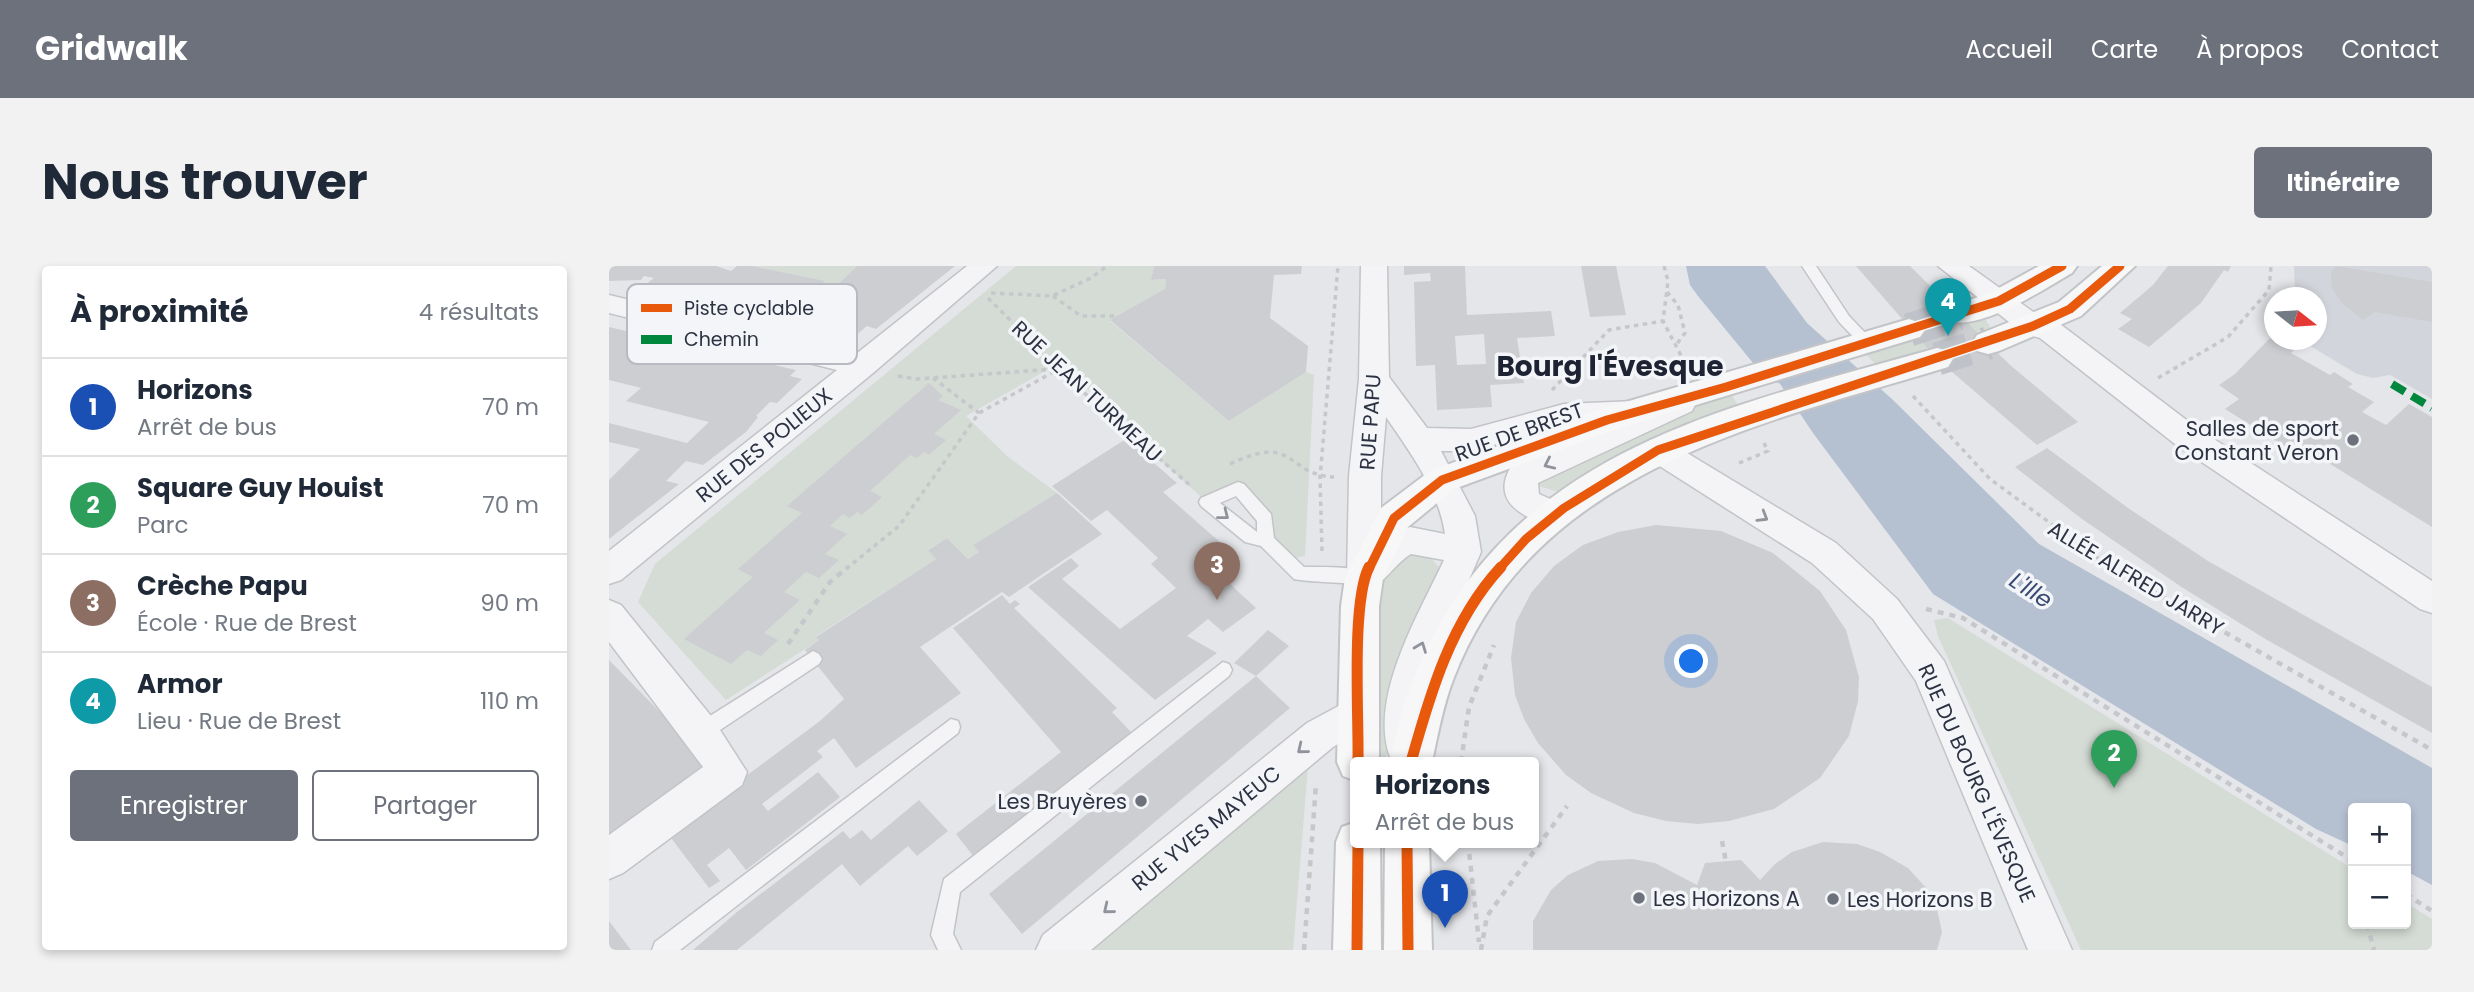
<!DOCTYPE html>
<html lang="fr">
<head>
<meta charset="utf-8">
<style>
  body { margin:0; font-family:Poppins,sans-serif; background:#f2f2f3; color:#1f2937 }
  .controls { position:absolute; right:21px; bottom:21px; display:grid; overflow:hidden; border-radius:7px; box-shadow:0 4px 10px #0003 }
  .controls button { width:63px; height:63px; display:grid; place-items:center; padding:0; border:0; border-bottom:2px solid #e0e1e3; background:#fff; color:#1f2937; font:35px sans-serif }
  .compass { position:absolute; left:1655px; top:21px; width:63px; height:63px; border-radius:50%; background:#fff; box-shadow:0 4px 10px #0003; rotate:107deg }
  .you { position:absolute; left:1083px; top:396px; width:24px; height:24px; margin:-18px; border:5px solid #fff; border-radius:50%; background:#1a73e8; box-shadow:0 0 0 10px #1a73e833 }
  .badge { display:grid; place-items:center; width:46px; height:46px; border-radius:50%; background:#6c717c; color:#fff; font-size:23px; font-weight:700 }
  .pin { position:absolute; translate:-50% -58px; filter:drop-shadow(0 2px 4px #0008) }
  .pin::after { content:''; position:absolute; top:37px; width:24px; height:21px; background:inherit; clip-path:polygon(0 0,100% 0,50% 100%) }
  .popup { position:absolute; left:741px; top:491px; width:189px; height:91px; box-sizing:border-box; display:grid; place-content:center; border-radius:7px; background:#fff; filter:drop-shadow(0 2px 5px #0005); font-size:23px; white-space:nowrap; color:#747a83 }
  .popup b { font-size:26px; color:#1f2937 }
  .popup::after { content:''; position:absolute; left:50%; top:100%; margin-left:-14px; border:14px solid transparent; border-top-color:#fff }
  .list { margin:0; padding:0; list-style:none }
  h2 { display:flex; justify-content:space-between; align-items:center; height:91px; margin:0; padding:0 28px; font-size:30px }
  h2 small { font-size:23px; font-weight:400; color:#747a83 }
  .list li { display:grid; grid-template-columns:46px 1fr auto; gap:21px; align-items:center; box-sizing:border-box; height:98px; padding:0 28px; border-top:2px solid #e0e1e3 }
  .list b { display:block; font-size:26px; white-space:nowrap }
  .list p { margin:0; font-size:23px; white-space:nowrap; color:#747a83 }
  .list em { font-size:23px; font-style:normal; color:#747a83 }
  .actions { display:flex; gap:14px; padding:21px 28px }
  .actions a { flex:1; padding:16px 0; border:2px solid #6c717c; border-radius:7px; text-align:center; font-size:24px; color:#6c717c }
  .actions .main { background:#6c717c; color:#fff }
  .map { position:relative; flex:none; width:1823px; height:684px; overflow:hidden; border-radius:7px }
  header { display:flex; align-items:center; gap:42px; box-sizing:border-box; height:98px; padding:0 35px; background:#6c717c; color:#fff }
  header strong { font-size:33px }
  nav { display:flex; gap:38px; margin-inline-start:auto; font-size:24px }
  .intro { display:flex; align-items:center; justify-content:space-between; box-sizing:border-box; height:168px; padding:0 42px }
  h1 { margin:0; font-size:49px }
  .button { padding:18px 32px; border-radius:7px; background:#6c717c; color:#fff; font-size:24px; font-weight:700 }
  main { display:flex; gap:42px; padding:0 42px }
  aside { flex:1; background:#fff; border-radius:7px; box-shadow:0 4px 10px #0003 }
  .map>svg:first-child { display:block }
  .built { fill:#d3d5dc }
  .green { fill:#d4dcd5 }
  .water { fill:#b5c0d1 }
  .lines { fill:none; stroke-linecap:round; stroke-linejoin:round }
  .river { fill:#b5c0d1; fill-rule:evenodd }
  .building { fill:#cdced1; fill-rule:evenodd }
  .secondary-tunnel { stroke:#bfc2c8; stroke-width:33; stroke-dasharray:33 17; stroke-linecap:butt }
  .service-casing { stroke:#c2c4c7; stroke-width:3 }
  .minor-casing { stroke:#c2c4c7; stroke-width:3 }
  .secondary-casing { stroke:#c2c4c7; stroke-width:4 }
  .path-far1 { stroke:#c5c7cb; stroke-width:3.5; stroke-dasharray:4.5 4.5; stroke-linecap:butt }
  .path { stroke:#c5c7cb; stroke-width:4.5; stroke-dasharray:6 6; stroke-linecap:butt }
  .service { fill:#f4f4f6; fill-rule:evenodd }
  .minor { fill:#f4f4f6; fill-rule:evenodd }
  .secondary { fill:#f7f7f8; fill-rule:evenodd }
  .quiet { stroke:#00873e; stroke-width:8; stroke-dasharray:15 8; stroke-linecap:butt }
  .cycleway-far1-casing { stroke:#f3f5f8; stroke-width:12 }
  .cycleway-casing { stroke:#f3f5f8; stroke-width:16 }
  .cycleway-far1 { stroke:#e8590c; stroke-width:9 }
  .cycleway { stroke:#e8590c; stroke-width:11 }
  .oneway { stroke:#90939c }
  .poi-dot { fill:#6c717c; stroke:#f3f5f8; stroke-width:2.5 }
  .labels { text-anchor:middle; dominant-baseline:central; stroke-width:7; stroke-linejoin:round; paint-order:stroke }
  .street-label { font-size:21px; fill:#2c3242; stroke:#f3f5f8 }
  .poi-label { font-size:21px; fill:#2c3242; stroke:#f3f5f8; text-anchor:end }
  .water-label { font-size:23px; font-style:italic; fill:#394c73; stroke:#f3f5f8 }
  .district-label { font-size:28px; font-weight:bold; fill:#1e2333; stroke:#f3f5f8 }
  .key { fill:#f3f5f8; stroke:#b7bac1; stroke-width:2 }
  .key-label { font-size:19px; fill:#2c3242 }
</style>
</head>
<body>
<header>
<strong>Gridwalk</strong>
<nav><a>Accueil</a><a>Carte</a><a>À propos</a><a>Contact</a></nav>
</header>
<div class="intro"><h1>Nous trouver</h1><a class="button">Itinéraire</a></div>
<main>
<aside>
<h2>À proximité<small>4 résultats</small></h2>
<ul class="list">
<li><span class="badge" style="background:#1a4fb4">1</span><div><b>Horizons</b><p>Arrêt de bus</p></div><em>70 m</em></li>
<li><span class="badge" style="background:#2e9e5b">2</span><div><b>Square Guy Houist</b><p>Parc</p></div><em>70 m</em></li>
<li><span class="badge" style="background:#8d6e63">3</span><div><b>Crèche Papu</b><p>École · Rue de Brest</p></div><em>90 m</em></li>
<li><span class="badge" style="background:#0f9aa8">4</span><div><b>Armor</b><p>Lieu · Rue de Brest</p></div><em>110 m</em></li>
</ul>
<div class="actions"><a class="main">Enregistrer</a><a>Partager</a></div>
</aside>
<div class="map">
<svg width="1823" height="684" viewBox="0 0 1823 684">
  <rect width="100%" height="100%" fill="#e4e6e9"/>
  <path class="built" d="M1685,0h138v133l-42,-24 -17,3 -16,-4 -57,-34h17v-42h-29l7,-7z"/>
  <path class="green" d="M143,0h105l-29,28 -14,-3 10,-10z
    M407,0h138l-3,14 15,-1 -1,10 -55,32 119,100 77,-49 8,3 -9,181 -19,4 -20,-20 -1,-21 -27,-31 -31,14 -75,-67 -71,-73 -95,54 41,40 50,37 -84,52 6,7 -11,7 -21,-21 -19,11 8,10 -120,77 3,4 -93,60 -88,-98 17,-38z
    M1374,50l11,17 -113,37 -17,-18z
    M1121,126l8,14 -113,48 -62,39 -25,-7 3,-12 123,-60z
    M796,288l27,5 9,11 -53,171 -2,21h-10l3,-181z
    M1339,352l405,251v55h53v-21l26,16v31h-351l-143,-314 -4,-16z
    M701,476l-17,208h-235z"/>
  <path class="water" d="M1103,0h53l42,57 86,77 146,144 393,224v117l-26,-14v-63h-53v38l-37,-17 -383,-235 -120,-161 -61,-91z"/>
  <g class="lines">
    <path class="river" d="M1077,0h48l4,14 67,74 7,13 -7,13 -19,5 -19,-5 -69,-84 -8,-11z"/>
  </g>
  <path class="building" d="M0,0h107l15,5 6,-5h15l73,15 -11,10 14,3 29,-28h98l-79,63 -9,-3 -13,11 -9,1 -45,-16 -6,6 -159,-36 19,-14 -10,-2 -3,4 -32,1z
    M545,0h148l-1,8 -27,1 -4,43 38,28 -2,26 -77,49 -119,-101 55,-31 1,-10 -15,1z
    M795,0h61l2,49 84,-4 4,25 -38,2 7,45 -34,2 2,22 -55,3 -2,-45 -19,1 -2,-84 17,-1 -1,-8 -26,2zM875,68l2,30 -29,1 -2,-29z
    M972,0h35l10,49 -36,2z
    M1247,0h54l99,98 69,58 -41,23 -100,-86z
    M1559,0h63l-3,6 -4,-2 -23,33 -52,44 -31,-18 14,-10 -12,-6 33,-28z
    M1727,0l96,16v40l-57,-10 -12,8 -22,-18 -9,-14 -1,-16z
    M0,61l187,43 -6,6 12,3 -25,24 -7,-1 -14,14 2,1 -12,15 -43,33 -17,-4 -20,20 13,3 -70,55v-59l31,-31 -31,-7v-19l78,20 22,-21 -83,-21 15,-13 -32,-8z
    M1662,71l23,13 -3,3 39,22 4,-3 19,12 -5,3 26,15 -12,10 24,13 23,-21 23,13v110l-118,-73 -7,6 -82,-51 14,-10 -20,-14 16,-11z
    M320,117l14,13 -5,4 23,10 -27,24 12,6 -17,15 -5,-3 -7,6 -7,-3 -40,36 12,6 -20,18 -5,-3 -7,6 -7,-4 -13,12 17,8 -22,20 14,6 -20,18 -13,-6 -22,20 16,8 -36,33 14,7 -17,16 -14,-6 -16,14 -47,-25 69,-62 -15,-8 64,-56 -15,-7z
    M517,173l51,44 -14,9 67,59 -14,10 8,8 -6,4 38,35 -33,24 -15,-13 -21,17 30,17 -62,47 -127,-113 43,-29 8,8 -17,13 58,50 56,-41 -25,-24 7,-6 -51,-48 -16,11 -39,-35z
    M1438,182l81,60 80,53 224,126v46l-165,-93 -87,-54 -98,-67 -67,-52z
    M448,227l45,41 -93,63 -7,-5 -82,55 41,46 -105,75 -22,-30 -17,13 6,6 -61,47 6,7 50,-39 22,25 -94,73 -17,-22 -22,17 13,16 -11,7 -41,-54 152,-113 24,-22 -39,-49 14,-10 -3,-3 120,-78 -8,-9 19,-12 21,21 11,-7 -6,-7z
    M1047,259l65,6 52,22 47,38 26,39 13,47 -1,24 -9,35 -29,42 -46,31 -45,12 -31,3 -32,-3 -32,-8 -43,-20 -25,-18 -28,-32 -14,-24 -9,-24 -4,-37 5,-36 15,-29 23,-27 29,-21 35,-13z
    M393,329l8,9 5,-4 5,4 -6,4 103,100 -5,4 19,20 -157,125 -18,-23 105,-82 -108,-124z
    M659,364l21,16 -33,30 -22,-13z
    M0,394l97,99 -9,24 -88,65z
    M647,410l34,32 -268,226 -33,-40z
    M310,534l29,31 -31,25 -9,-10 -48,40 -18,-22 -105,86h-44l44,-38 106,-81 7,8 12,-9 9,10z
    M1214,576l34,2 23,8 28,16 22,24 6,13 6,27 -5,18h-404v-29l18,-31 17,-15 30,-14 34,-2 23,4 42,22 8,-22 36,-3 19,20 15,-16 17,-12z
    M0,655l22,29h-22z"/>
  <g class="lines">
    <path class="secondary-tunnel" d="M1300,64l49,-16
      M1328,93l51,-16"/>
    <g class="service-casing">
      <path id="service" d="M1193,0h14l33,50 23,24v6h-10l-23,-24z
        M629,216l6,2 27,30 3,24 30,29c23,0 44,-1 66,6l3,5 -3,5c-5,2 -69,-2 -76,-4l-33,-33 -16,-4 -44,-36 -2,-4 2,-4zM627,230l21,25v11l-37,-29z
        M204,385l6,3 3,5 -3,5 -111,74 -7,3 -7,-3 -2,-6 2,-6z
        M614,396l6,2 3,6 -3,6 -269,216 -7,42 8,16h-23l-7,-15 13,-56z
        M342,453l7,2 2,6 -2,6 -278,217h-28l3,-8z"/>
    </g>
    <g class="minor-casing">
      <path id="minor" d="M358,0h30l-124,107 -252,207 -12,4v-33l228,-181 -228,-57v-18l247,59z
        M752,0h26l2,111 38,51 44,1 93,-25 71,-3 12,5 34,-14 11,3 4,8 -4,8 -154,72 1,11 25,11 4,9 -4,9 -12,4c-27,-9 -61,-24 -42,-59l97,-44 -43,2 -93,25h-30l34,65 6,36 -48,111 -11,45 5,47 -3,7h-32c-27,-60 27,-148 52,-202l-33,-6c-22,13 -31,43 -59,34l-5,-10 2,-102 10,-97zM777,151c24,35 53,74 59,117l-35,-7 -29,12v-63z
        M1329,0h31l74,53 17,5 137,104 235,153v32l-12,-4 -245,-165 -135,-106 -17,-5z
        M1049,172l11,4 167,101 61,56 47,62 128,289h-44l-112,-269 -43,-62 -61,-56 -165,-105 -5,-8 5,-8z
        M0,334l12,5 90,111 36,56 -5,13 -119,88 -14,6v-44l94,-68 -94,-125z
        M750,429l13,5 6,12 -6,12 -39,23 -242,203h-55l7,-15 264,-212z"/>
    </g>
    <g class="secondary-casing">
      <path id="secondary" d="M1430,0h38l-5,7c-30,17 -90,58 -125,48l-4,-7 4,-7 41,-13z
        M1493,0h33l-54,50 -82,35 -11,3 -11,-3 -5,-8 5,-8 82,-33z
        M1300,53l11,4 5,7 -5,7 -303,92 -163,60 -46,38 -25,51 -4,28v156h-23v19l-13,-5 -6,-14 4,-156 4,-28 36,-70 49,-37 165,-60z
        M1328,82l11,3 5,8 -5,8c-190,58 -415,103 -495,313 -10,26 -15,54 -21,82h-42c6,-28 12,-56 23,-82 93,-231 309,-271 524,-332z
        M747,556v20h24l1,108h-48l3,-108 6,-15z
        M776,576h44l3,108h-48z"/>
    </g>
    <path class="path-far1" d="M1055,0l4,15 -5,40 24,46
      M1058,26l11,13 7,28 -9,12
      M382,27l61,3 39,-18 16,-12
      M444,30l28,20h37
      M379,32l85,85 119,104
      M289,110l19,3 139,-10
      M324,112l46,35
      M1549,112l70,-41 41,-47 2,-24
      M943,124l57,-60 54,-9
      M1304,130l77,83 123,90
      M1130,197l29,-12 -4,-8
      M621,198c67,-32 55,11 104,13
      M713,285l-2,-73 18,-212
      M237,303l53,-43 80,-113 80,-44"/>
    <path class="path" d="M1501,301l322,183
      M1317,343l37,9 390,243
      M179,378l42,-62 18,-15
      M852,496l8,-55 25,-62
      M1113,575l4,21
      M859,576l11,100
      M1797,628l26,17
      M1758,658l7,26
      M695,684l12,-166
      M872,684l6,-34 80,-110"/>
    <use href="#service" class="service"/>
    <use href="#minor" class="minor"/>
    <use href="#secondary" class="secondary"/>
    <path class="quiet" d="M1783,118l40,24"/>
    <g class="cycleway-far1-casing">
      <path id="cycleway-far1" d="M760,303l25,-51 48,-38 165,-60 119,-33 273,-86 63,-35
        M890,303l27,-30 38,-31 94,-58 375,-124 37,-17 50,-43"/>
    </g>
    <g class="cycleway-casing">
      <path id="cycleway" d="M749,496c1,-45 -7,-159 11,-195
        M802,496c19,-68 40,-141 90,-195
        M798,576l1,108
        M748,684l1,-108"/>
    </g>
    <use href="#cycleway-far1" class="cycleway-far1"/>
    <use href="#cycleway" class="cycleway"/>
  </g>
  <defs><path id="oneway-chevron" d="M-2-3.5L2.5 0L-2 3.5" fill="none" stroke-width="1.6" stroke-linecap="round" stroke-linejoin="round" transform="scale(1.75)"/></defs>
  <g class="oneway">
    <use href="#oneway-chevron" transform="translate(940 198) rotate(155)"/>
    <use href="#oneway-chevron" transform="translate(615 249) rotate(38)"/>
    <use href="#oneway-chevron" transform="translate(1154 251) rotate(31)"/>
    <use href="#oneway-chevron" transform="translate(812 381) rotate(-69)"/>
    <use href="#oneway-chevron" transform="translate(693 483) rotate(141)"/>
    <use href="#oneway-chevron" transform="translate(499 643) rotate(141)"/>
  </g>
  <g class="poi-dot">
    <circle cx="1744" cy="174" r="7"/>
    <circle cx="532" cy="535" r="7"/>
    <circle cx="1030" cy="632" r="7"/>
    <circle cx="1224" cy="633" r="7"/>
  </g>
  <g class="labels">
    <g class="street-label">
      <text transform="translate(478 125) rotate(43)">RUE JEAN TURMEAU</text>
      <text transform="translate(761 156) rotate(-86)">RUE PAPU</text>
      <text transform="translate(910 166) rotate(-20)">RUE DE BREST</text>
      <text transform="translate(155 179) rotate(-39)">RUE DES POLIEUX</text>
      <text transform="translate(1527 312) rotate(31)">ALLÉE ALFRED JARRY</text>
      <text transform="translate(1368 517) rotate(66)">RUE DU BOURG L'ÉVESQUE</text>
      <text transform="translate(597 562) rotate(-39)">RUE YVES MAYEUC</text>
    </g>
    <g class="poi-label">
      <text x="1730" y="162">Salles de sport<tspan x="1730" dy="24">Constant Veron</tspan></text>
      <text x="518" y="535">Les Bruyères</text>
      <text x="1044" y="632" text-anchor="start">Les Horizons A</text>
      <text x="1238" y="633" text-anchor="start">Les Horizons B</text>
    </g>
    <g class="water-label">
      <text transform="translate(1422 324) rotate(33)">L'Ille</text>
    </g>
    <g class="district-label">
      <text x="1001" y="100">Bourg l'Évesque</text>
    </g>
  </g>
  <rect x="18" y="18" width="230" height="80" rx="10" class="key"/>
  <rect x="32" y="38" width="31" height="8" fill="#e8590c"/>
  <rect x="32" y="69" width="31" height="9" fill="#00873e"/>
  <g class="key-label">
    <text x="75" y="49">Piste cyclable</text>
    <text x="75" y="80">Chemin</text>
  </g>
</svg>
<div class="controls">
<button>+</button>
<button>−</button>
</div>
<svg class="compass" viewBox="-18 -18 36 36"><path d="M0-13l5 13h-10z" fill="#e53935"/><path d="M0 13l5-13h-10z" fill="#747a83"/></svg>
<div class="you"></div>
<div class="pin badge" style="left:836px;top:662px;background:#1a4fb4">1</div>
<div class="popup"><b>Horizons</b>Arrêt de bus</div>
<div class="pin badge" style="left:1505px;top:522px;background:#2e9e5b">2</div>
<div class="pin badge" style="left:608px;top:334px;background:#8d6e63">3</div>
<div class="pin badge" style="left:1339px;top:70px;background:#0f9aa8">4</div>
</div>
</main>
</body>
</html>
